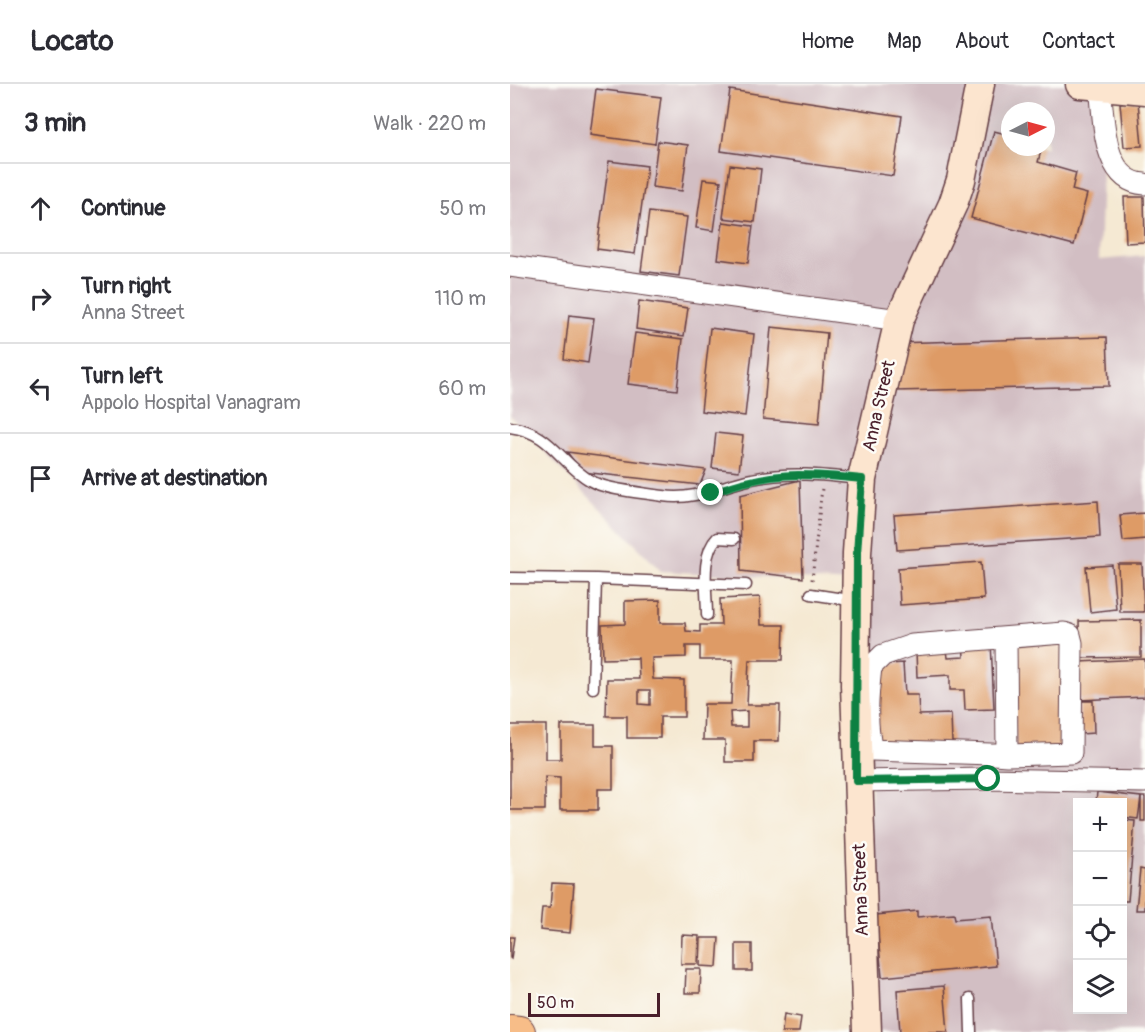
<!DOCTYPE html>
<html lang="en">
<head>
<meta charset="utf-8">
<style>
  body { margin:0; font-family:Pangolin,sans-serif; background:#f2f2f3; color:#2b2b33 }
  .controls { position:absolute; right:18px; bottom:18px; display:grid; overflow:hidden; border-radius:0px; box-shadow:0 6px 24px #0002 }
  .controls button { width:54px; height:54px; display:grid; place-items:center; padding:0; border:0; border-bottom:2px solid #e1e1e2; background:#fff; color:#2b2b33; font:30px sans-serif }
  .compass { position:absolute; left:491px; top:18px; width:54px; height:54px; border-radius:50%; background:#fff; box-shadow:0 6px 24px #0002; rotate:84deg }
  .scale { position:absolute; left:18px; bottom:15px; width:132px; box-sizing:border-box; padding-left:6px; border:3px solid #4a1f2b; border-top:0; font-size:16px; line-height:21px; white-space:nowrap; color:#4a1f2b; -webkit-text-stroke:4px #fdfcf7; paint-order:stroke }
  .stop { position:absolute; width:18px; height:18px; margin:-14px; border:4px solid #0b8043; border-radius:50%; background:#fff }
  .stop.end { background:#0b8043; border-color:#fff; box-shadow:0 2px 6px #0008 }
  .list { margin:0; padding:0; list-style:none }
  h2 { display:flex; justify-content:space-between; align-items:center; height:78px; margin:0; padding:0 24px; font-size:26px }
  h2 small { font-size:20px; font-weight:400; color:#7c7c81 }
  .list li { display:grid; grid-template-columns:39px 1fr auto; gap:18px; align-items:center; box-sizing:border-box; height:90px; padding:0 24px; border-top:2px solid #e1e1e2 }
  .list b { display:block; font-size:22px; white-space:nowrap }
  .list p { margin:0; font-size:20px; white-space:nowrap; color:#7c7c81 }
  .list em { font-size:20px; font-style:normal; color:#7c7c81 }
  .icon { flex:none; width:33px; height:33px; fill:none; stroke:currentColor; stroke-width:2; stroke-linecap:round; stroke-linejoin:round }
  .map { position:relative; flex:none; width:635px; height:948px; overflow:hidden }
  header { display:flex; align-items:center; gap:36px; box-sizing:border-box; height:84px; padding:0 30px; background:#fff; border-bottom:2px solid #e1e1e2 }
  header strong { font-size:28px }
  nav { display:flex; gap:33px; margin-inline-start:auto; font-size:21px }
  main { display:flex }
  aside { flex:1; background:#fff }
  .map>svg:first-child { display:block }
  .industrial { fill:#d2bec3; fill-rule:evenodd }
  .building { fill:#de9b66; fill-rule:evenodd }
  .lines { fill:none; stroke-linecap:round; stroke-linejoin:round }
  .lane-casing { stroke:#643d44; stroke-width:13 }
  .street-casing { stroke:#643d44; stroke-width:23 }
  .secondary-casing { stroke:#643d44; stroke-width:31 }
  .primary-casing { stroke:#643d44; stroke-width:34 }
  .path { stroke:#643d44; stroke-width:3; stroke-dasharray:1.5 4.5; stroke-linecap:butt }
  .lane { stroke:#fff; stroke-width:10 }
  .street { stroke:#fff; stroke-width:21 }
  .secondary { stroke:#fce5cf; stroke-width:28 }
  .primary { stroke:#f7bd88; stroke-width:32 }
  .route { stroke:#0b8043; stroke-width:8 }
  .labels { text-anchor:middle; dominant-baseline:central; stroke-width:5; stroke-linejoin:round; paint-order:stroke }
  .street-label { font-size:18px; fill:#4a1f2b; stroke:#fdfcf7 }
</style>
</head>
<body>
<header>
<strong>Locato</strong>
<nav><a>Home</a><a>Map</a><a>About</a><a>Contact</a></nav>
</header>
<main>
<aside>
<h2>3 min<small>Walk · 220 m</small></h2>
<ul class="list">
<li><svg class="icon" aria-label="ahead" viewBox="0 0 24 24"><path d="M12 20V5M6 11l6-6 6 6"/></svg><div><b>Continue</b></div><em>50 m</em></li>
<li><svg class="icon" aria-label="right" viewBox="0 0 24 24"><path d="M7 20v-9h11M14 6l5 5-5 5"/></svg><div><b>Turn right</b><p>Anna Street</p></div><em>110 m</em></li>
<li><svg class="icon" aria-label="left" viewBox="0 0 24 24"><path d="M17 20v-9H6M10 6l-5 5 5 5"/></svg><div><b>Turn left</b><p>Appolo Hospital Vanagram</p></div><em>60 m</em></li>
<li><svg class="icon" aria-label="arrive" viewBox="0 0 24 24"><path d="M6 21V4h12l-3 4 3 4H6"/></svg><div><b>Arrive at destination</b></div></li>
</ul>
</aside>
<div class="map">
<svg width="635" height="948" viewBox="0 0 635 948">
  <rect width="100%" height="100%" fill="#fdfcf7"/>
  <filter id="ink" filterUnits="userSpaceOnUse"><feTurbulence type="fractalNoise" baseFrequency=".0167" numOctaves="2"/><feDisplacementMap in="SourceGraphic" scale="12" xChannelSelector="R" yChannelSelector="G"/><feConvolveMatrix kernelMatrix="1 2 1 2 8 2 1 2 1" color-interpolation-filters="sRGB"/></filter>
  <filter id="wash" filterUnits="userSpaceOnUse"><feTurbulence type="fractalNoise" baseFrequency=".008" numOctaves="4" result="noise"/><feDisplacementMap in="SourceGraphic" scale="24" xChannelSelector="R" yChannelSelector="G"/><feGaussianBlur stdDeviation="1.35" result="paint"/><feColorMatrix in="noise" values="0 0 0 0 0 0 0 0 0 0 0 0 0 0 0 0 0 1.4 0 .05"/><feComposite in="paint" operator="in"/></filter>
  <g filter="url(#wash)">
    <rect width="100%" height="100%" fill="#f5e9d3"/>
    <path class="industrial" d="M0,0h595l-6,176 46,-4v776h-271l-6,-449 -207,-12 -151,-155zM500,27h36v36h-36zM568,718h44v208h-44z"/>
    <g id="blocks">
      <path class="building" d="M86,5l65,8 -6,47 -65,-9z
        M220,6l172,26 -9,60 -172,-25z
        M628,17l4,45 -18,1 -4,-44z
        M484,47l16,4v12h32l-4,15 38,11 -4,17 15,4 -13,51 -103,-27z
        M148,57l30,4 -6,46 -30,-4z
        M99,77l38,5 -12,88 -38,-5z
        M220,81l31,4 -6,53 -32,-4z
        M193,95l18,2 -7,50 -18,-3z
        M614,113h20l1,45 -19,1z
        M139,128l38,5 -8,59 -38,-5z
        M213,138l30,4 -5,37 -30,-4z
        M129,217l49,7 -4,28 -48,-7z
        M59,231l25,3 -6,45 -24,-4z
        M261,243l56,6 -8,91 -56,-5z
        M200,244l44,6 -9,82 -44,-5z
        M125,249l48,6 -6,51 -49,-6z
        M597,253l2,49 -214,5 -1,-48z
        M206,349l27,3 -4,35 -27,-3z
        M57,368l139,18 -6,15 -118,-13z
        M290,396l3,98 -62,-7 -1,-76z
        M588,417l2,36 -203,13 -3,-35z
        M635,429v26l-22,2 -3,-26z
        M471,478l3,37 -84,6 -2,-37z
        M608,480h24l2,48h-24z
        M602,481l4,44 -26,3 -4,-45z
        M250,513l1,28h23l-1,35h-34l-2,45h33l-1,36h-25v21h-29v-22h-22l1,-36h27l2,-44h-33v-14h-14v11l-34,1 1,21 31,1v37h-24v21h-33v-22h-21l1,-37h32l-1,-21 -35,1 -1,-34 23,-1v-23l35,-1v23h25l1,8 14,1v-7h21l-1,-26zM129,606h11v15l-11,-1zM237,627v16h-16l-1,-15z
        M631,536v37l-61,1 -1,-37z
        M554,551l5,117 -53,2 -4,-114z
        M481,557l3,68 -29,1 -1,-20h-14v-15l-33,2 -1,-26 31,-1 1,8 16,-1 -1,-15z
        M635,575v38l-66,3 -1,-38z
        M393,579l2,32h13l1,20 32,-1 1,29 -74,3 -3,-81z
        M569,617h14l1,32 -14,1z
        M0,641h36v34h15v-34h34v21h18v43h-15v21h-38v-32l-15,-1v33h-35z
        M587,708l44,5 -3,22 -16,-2v-15h-26z
        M631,713h4v24h-4z
        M612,736l13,1 -7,80h-6z
        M630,785l5,1v40h-9z
        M42,799l22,1 -4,49 -30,-3 2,-22h8z
        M407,827v6l37,-3 1,5 36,-3 5,50 -114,11 -6,-62z
        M172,851l17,1 -1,28h-17z
        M0,853h4l-3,22 -1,-1z
        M191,854h18l-2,29 -17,-1z
        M226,860h16v27h-16z
        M176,885h15l-1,24h-15z
        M434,902l4,46h-48l-3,-42z
        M274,930l17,3 -2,15h-17z"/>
    </g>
  </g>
  <g filter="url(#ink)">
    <use href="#blocks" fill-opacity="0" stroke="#643d44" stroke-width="1.5"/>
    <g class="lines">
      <g class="lane-casing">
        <path id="lane" d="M0,343c43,6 48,35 81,54 15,9 54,12 72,15 34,5 58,-11 89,-17 36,-8 72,-4 108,0
          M0,494l86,1
          M301,510l45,7
          M197,531c0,-23 -7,-60 10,-77l17,1
          M83,604l3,-109 150,6
          M460,915l1,33"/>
      </g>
      <g class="street-casing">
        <path id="street" d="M590,2c4,32 2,96 45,98
          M0,182l389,54
          M481,670l-119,-4c-7,-26 -4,-56 -1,-83l12,-12 29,-10 152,-12 6,2 2,8 -1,110 -64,2
          M484,670l13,1 -1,-117
          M346,697l132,-2 157,3"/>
      </g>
      <g class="secondary-casing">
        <path id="secondary" d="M570,0l65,6
          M357,948l-12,-347 2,-132 5,-74 37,-159 54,-116 8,-24 19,-96"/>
      </g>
      <g class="primary-casing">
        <path id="primary" d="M0,947l9,1"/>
      </g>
      <path class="path" d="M302,496l10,-92"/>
      <use href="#lane" class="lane"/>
      <use href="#street" class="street"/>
      <use href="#secondary" class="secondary"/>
      <use href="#primary" class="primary"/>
    </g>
  </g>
  <g class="lines" filter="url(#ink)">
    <path class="route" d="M201,409c59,-22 89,-20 151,-14l-5,75 -1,227 132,-2"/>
  </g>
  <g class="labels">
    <g class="street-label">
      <text transform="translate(369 322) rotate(-77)">Anna Street</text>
      <text transform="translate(351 806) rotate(-92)">Anna Street</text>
    </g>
  </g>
</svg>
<div class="controls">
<button>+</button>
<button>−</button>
<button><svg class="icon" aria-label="locate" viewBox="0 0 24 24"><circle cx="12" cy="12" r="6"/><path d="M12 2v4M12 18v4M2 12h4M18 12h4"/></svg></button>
<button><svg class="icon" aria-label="layers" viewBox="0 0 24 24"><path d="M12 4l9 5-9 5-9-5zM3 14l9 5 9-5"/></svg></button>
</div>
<svg class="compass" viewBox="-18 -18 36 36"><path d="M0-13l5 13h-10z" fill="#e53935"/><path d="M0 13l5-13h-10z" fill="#7c7c81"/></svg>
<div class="scale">50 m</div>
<div class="stop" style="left:478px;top:695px"></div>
<div class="stop end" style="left:201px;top:409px"></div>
</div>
</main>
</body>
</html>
